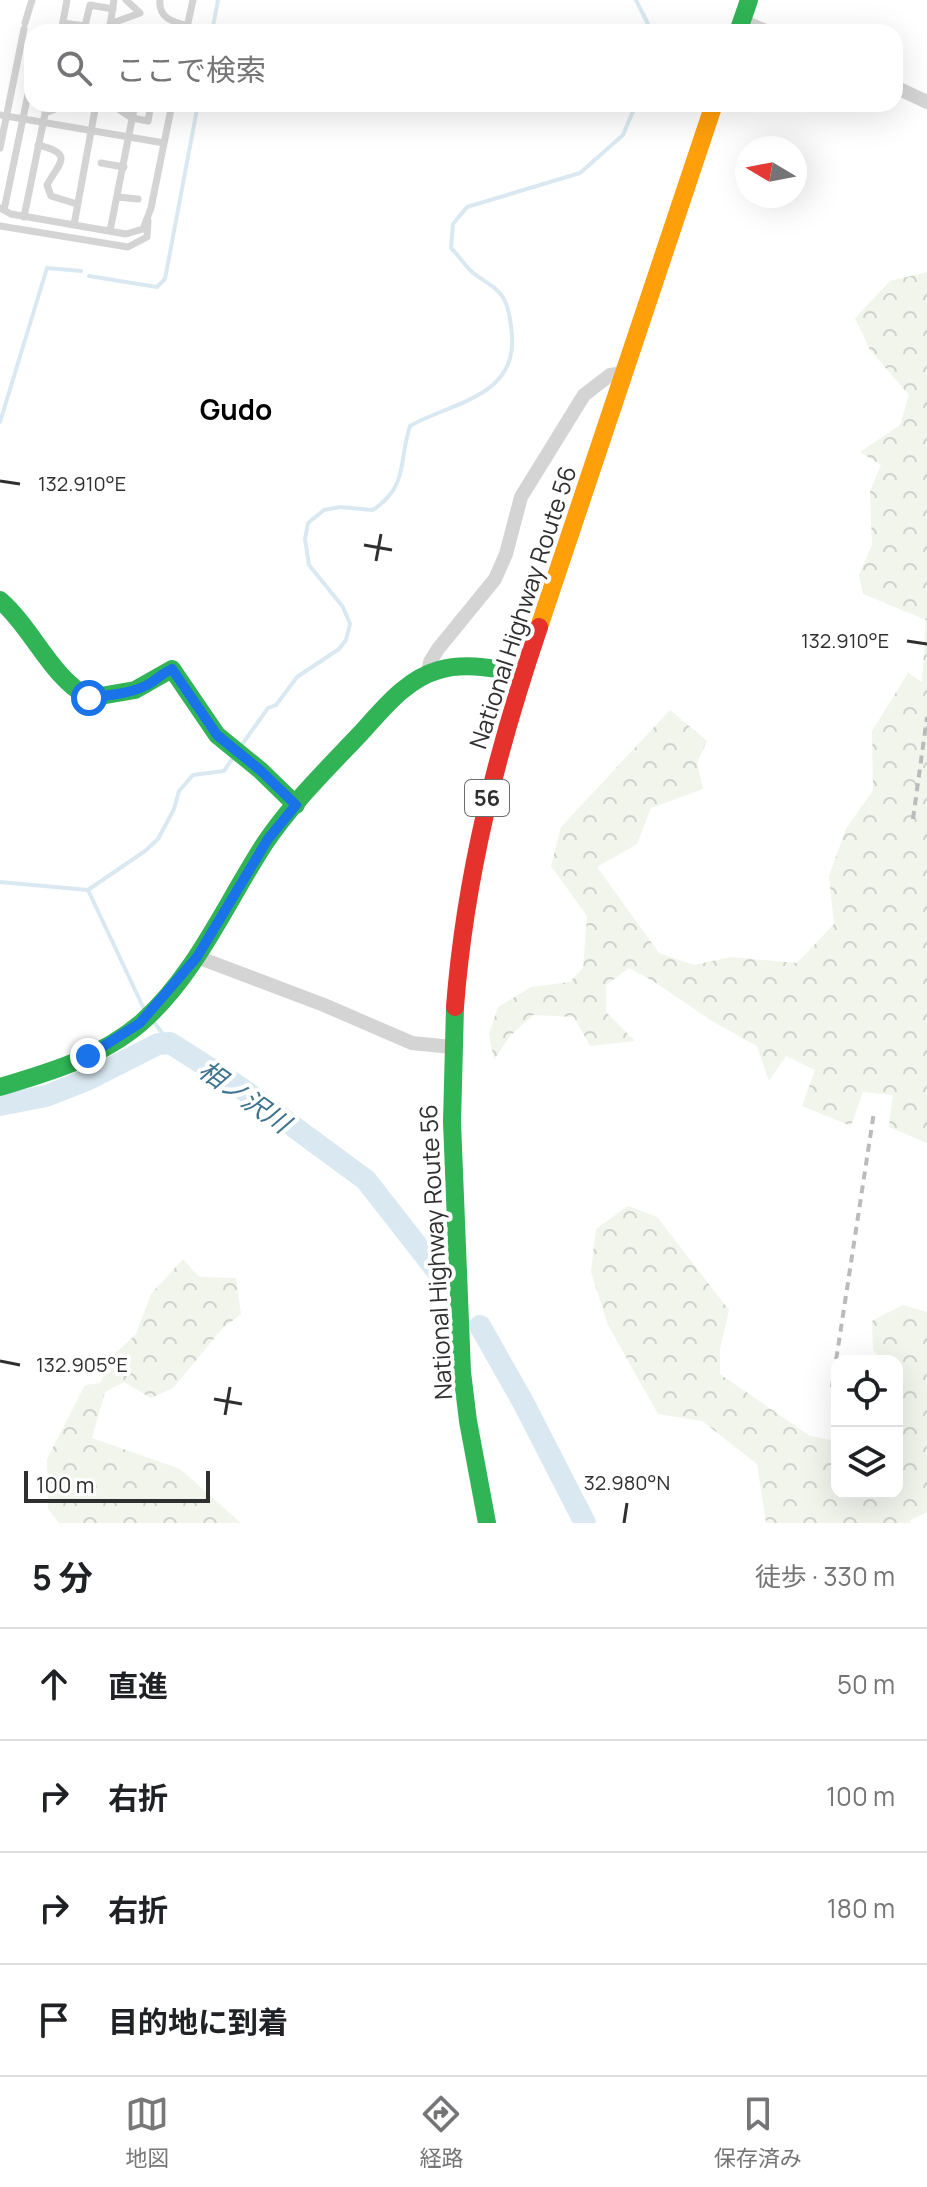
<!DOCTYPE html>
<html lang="ja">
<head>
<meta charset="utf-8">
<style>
  body { margin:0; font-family:Manrope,"Noto Sans JP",sans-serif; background:#f6f6f6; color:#202124 }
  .controls { position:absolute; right:24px; bottom:24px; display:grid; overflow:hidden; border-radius:16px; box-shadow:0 8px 32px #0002 }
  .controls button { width:72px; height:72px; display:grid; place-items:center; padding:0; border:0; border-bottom:2px solid #e0e0e0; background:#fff; color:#202124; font:40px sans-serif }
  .compass { position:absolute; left:735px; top:136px; width:72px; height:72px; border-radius:50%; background:#fff; box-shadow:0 8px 32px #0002; rotate:280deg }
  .scale { position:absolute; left:24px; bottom:20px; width:186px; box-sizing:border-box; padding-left:8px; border:4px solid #2f2f2f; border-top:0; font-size:22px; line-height:28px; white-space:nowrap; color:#2f2f2f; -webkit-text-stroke:6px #fff; paint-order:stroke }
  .stop { position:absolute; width:24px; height:24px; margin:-18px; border:6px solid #1a73e8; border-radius:50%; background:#fff }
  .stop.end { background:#1a73e8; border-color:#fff; box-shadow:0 2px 8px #0008 }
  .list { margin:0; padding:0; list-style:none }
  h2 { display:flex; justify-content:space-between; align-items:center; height:104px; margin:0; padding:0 32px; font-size:34px }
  h2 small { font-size:26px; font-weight:400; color:#757577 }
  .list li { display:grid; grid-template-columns:52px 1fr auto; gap:24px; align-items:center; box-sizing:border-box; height:112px; padding:0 32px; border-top:2px solid #e0e0e0 }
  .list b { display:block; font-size:30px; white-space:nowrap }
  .list em { font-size:26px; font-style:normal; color:#757577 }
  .icon { flex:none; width:44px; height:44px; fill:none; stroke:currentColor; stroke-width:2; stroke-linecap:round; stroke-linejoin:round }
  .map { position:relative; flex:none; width:927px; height:1523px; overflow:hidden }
  .search { position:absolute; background:#fff; box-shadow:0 8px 32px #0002; left:24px; right:24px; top:24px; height:88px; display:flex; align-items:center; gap:20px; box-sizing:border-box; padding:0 28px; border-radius:24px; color:#757577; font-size:30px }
  .sheet { height:552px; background:#fff }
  nav { display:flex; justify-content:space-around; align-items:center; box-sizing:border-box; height:112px; border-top:2px solid #e0e0e0; background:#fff; font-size:22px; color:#757577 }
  nav a { display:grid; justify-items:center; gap:4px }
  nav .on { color:#787878 }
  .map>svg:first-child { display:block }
  .forest { fill:url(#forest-crowns) }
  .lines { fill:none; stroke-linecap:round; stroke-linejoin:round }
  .stream { stroke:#dae9f1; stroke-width:4 }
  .river { stroke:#dae9f1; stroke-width:22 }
  .lane { stroke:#d4d4d4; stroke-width:7 }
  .street { stroke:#d4d4d4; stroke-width:14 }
  .fast { stroke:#30b455; stroke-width:18 }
  .slow { stroke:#ff9f0a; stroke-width:18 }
  .jam { stroke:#e5322d; stroke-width:18 }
  .rail { stroke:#bbb; stroke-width:4; stroke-dasharray:8 6; stroke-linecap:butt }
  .route { stroke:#1a73e8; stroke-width:10 }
  .ticks { fill:none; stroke:#2f2f2f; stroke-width:3 }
  .labels { text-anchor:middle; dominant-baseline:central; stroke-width:8; stroke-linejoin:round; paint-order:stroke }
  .shield { fill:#fff; stroke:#6d6d6d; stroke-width:2 }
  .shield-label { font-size:22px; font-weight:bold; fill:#2f2f2f }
  .street-label { font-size:24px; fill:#2f2f2f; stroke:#fff }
  .water-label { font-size:26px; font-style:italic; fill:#3e7390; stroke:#fff }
  .quarter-label { font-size:28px; font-weight:bold; fill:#000; stroke:#fff }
  .ticks-label { font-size:20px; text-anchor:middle; fill:#2f2f2f; stroke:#fff; stroke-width:8; stroke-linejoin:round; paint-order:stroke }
</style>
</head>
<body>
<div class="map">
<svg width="927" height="1523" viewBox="0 0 927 1523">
  <defs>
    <pattern id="forest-crowns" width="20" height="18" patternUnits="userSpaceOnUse" patternTransform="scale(2)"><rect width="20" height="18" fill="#f1f5ec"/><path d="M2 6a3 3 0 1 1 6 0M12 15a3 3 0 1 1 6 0" fill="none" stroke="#cfd2cb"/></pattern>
  </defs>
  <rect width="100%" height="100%" fill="#fff"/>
  <path class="forest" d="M927,272v871l-38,-16 4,-32 -30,-3 -12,34 -49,-20 13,-36 -29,-14 -17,25 -12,-35 -45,-25 -59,-40 -24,-13 -23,17v27l29,29 -45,5 -16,-29 -41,-2 -23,21 -16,24 -5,-26 9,-27 33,-20 39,-5 13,-14 4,-52 -36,-50 10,-39 109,-117 37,31 -10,22 6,26 -52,19 -14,36 -40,23 62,86 35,12 37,-8 66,6 37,-39 -5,-48 17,-47 27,-39 -1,-59 36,-58 14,9 4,-62 -63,-26 -4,-19 13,-30 -2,-54 11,-26 -21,-13 40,-27 9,-30 -39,-45 -15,-32 35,-37z
    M628,1206l29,11 72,93 -9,39v25l90,62 27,5v52h60v-132h-14l-10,-11 -1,-29 31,-16 24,7v200l-17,8v3h-144l-9,-59 -55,-43 -44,-7 -50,-89 -17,-53 5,-43z
    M183,1259l16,18 37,1 5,36 -19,15 -49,59 -22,10 -27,-16 -19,10 -13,46 88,31 61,54h-182l-11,-14 -1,-50 38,-74 15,-2 16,-30 20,-19 15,-40z"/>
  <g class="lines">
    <path class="stream" d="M636,0l16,32
      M212,32l6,-32
      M89,276l68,11 8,-8 33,-175
      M0,422l47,-154 34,3
      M241,746l27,-38 8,-3 21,-28 42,-28 7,-9 4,-16 -7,-17 -34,-42 -4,-26 3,-16 16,-13 16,-3 33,3c36,-25 25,-47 37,-84 39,-23 107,-28 102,-91 -1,-11 -2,-25 -8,-36 -7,-13 -22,-18 -33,-28 -7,-7 -13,-16 -20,-23l2,-24 14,-17 113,-34 43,-38 13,-31
      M0,882l88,8 57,-39 13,-12 16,-30 5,-18 14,-16 31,-4 10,-15
      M88,890l57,121
      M153,1021l17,22"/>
    <path class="river" d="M0,1105l46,-9 43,-17 69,-35 12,-1 71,45 125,92 78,100
      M480,1326l43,76 62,121"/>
    <path class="lane" d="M160,0c-2,18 13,22 28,26
      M25,23l7,-23
      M63,23l22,3 5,-21 23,4
      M110,24l30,-11 -14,-13
      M61,32l6,-32
      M109,32l5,-32
      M186,32l7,-32
      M117,104v4l15,10 16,3 3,-17
      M45,113l23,-9
      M0,115l164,28
      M38,145c38,9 20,19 9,40l4,11 26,8
      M0,148l24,-119
      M101,163l23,4
      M117,197l21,2
      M0,208l11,6 115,20 17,-5 8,-21 21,-104
      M4,210l28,-135
      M24,217l23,-113
      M74,225l22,-121
      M0,226l128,21 19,-10 1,-16
      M110,231l25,-127"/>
    <path class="street" d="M742,21l26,11
      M895,87l32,15
      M428,673l2,-11 8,-13 57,-70 11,-25 15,-57 63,-102 26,-20 14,-2
      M197,957l127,48 88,38 40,4"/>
    <path class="fast" d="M738,32l11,-32
      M0,600c34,30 49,75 89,98l46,-8 37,-21 45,66 43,35 36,35
      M455,1007l-3,115 10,250 6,49 19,102
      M0,1087c50,-15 102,-30 142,-65 54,-48 84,-119 123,-179 27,-40 62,-74 95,-109 23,-25 46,-55 79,-64 27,-8 57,-1 84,3"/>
    <path class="slow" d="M539,627l175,-523"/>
    <path class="jam" d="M455,1007c10,-131 42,-256 84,-380"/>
    <path class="rail" d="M913,819l14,-102
      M832,1387l42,-275"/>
  </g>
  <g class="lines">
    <path class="route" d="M88,1056l52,-33 57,-66 71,-118 28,-34 -36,-35 -43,-35 -45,-66c-9,4 -15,10 -23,15 -18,10 -40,11 -60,14"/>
  </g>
  <path class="ticks" d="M0,481l20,3M364,545l28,5M376,561l5,-27M907,641l20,3M0,1361l20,4M214,1399l28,5M225,1415l5,-28M624,1523l3,-20"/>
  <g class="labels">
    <rect class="shield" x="465" y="780" width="44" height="36" rx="6"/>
    <g class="shield-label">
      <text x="487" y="798">56</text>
    </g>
    <g class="street-label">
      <text transform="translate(522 607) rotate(-72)">National Highway Route 56</text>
      <text transform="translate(435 1252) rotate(-93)">National Highway Route 56</text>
    </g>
    <g class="water-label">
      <text transform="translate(245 1096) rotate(35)">相ノ沢川</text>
    </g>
    <g class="quarter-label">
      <text x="236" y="409">Gudo</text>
    </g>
  </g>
  <g class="ticks-label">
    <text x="82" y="491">132.910°E</text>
    <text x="845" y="648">132.910°E</text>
    <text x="82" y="1372">132.905°E</text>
    <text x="627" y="1490">32.980°N</text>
  </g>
</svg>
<div class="controls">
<button><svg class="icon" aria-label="locate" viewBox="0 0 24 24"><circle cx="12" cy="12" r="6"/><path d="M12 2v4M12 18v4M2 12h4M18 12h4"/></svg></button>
<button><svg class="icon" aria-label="layers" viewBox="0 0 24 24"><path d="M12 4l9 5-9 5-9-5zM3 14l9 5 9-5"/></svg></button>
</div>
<svg class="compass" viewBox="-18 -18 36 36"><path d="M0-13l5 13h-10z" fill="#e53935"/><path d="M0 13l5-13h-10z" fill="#757577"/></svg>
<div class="scale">100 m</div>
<div class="stop" style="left:89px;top:698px"></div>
<div class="stop end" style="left:88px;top:1056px"></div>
<div class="search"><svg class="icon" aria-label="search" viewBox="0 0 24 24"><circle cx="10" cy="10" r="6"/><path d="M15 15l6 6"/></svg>ここで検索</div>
</div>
<section class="sheet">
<h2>5 分<small>徒歩 · 330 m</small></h2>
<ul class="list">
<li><svg class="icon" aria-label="ahead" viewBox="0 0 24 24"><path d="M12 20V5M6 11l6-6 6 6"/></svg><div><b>直進</b></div><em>50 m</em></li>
<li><svg class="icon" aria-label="right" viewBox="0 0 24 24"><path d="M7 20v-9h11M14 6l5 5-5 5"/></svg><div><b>右折</b></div><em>100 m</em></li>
<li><svg class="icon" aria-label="right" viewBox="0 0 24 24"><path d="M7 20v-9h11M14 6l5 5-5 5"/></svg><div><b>右折</b></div><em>180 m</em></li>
<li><svg class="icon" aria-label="arrive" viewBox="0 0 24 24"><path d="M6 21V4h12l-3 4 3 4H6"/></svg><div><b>目的地に到着</b></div></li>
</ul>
</section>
<nav>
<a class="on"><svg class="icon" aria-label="map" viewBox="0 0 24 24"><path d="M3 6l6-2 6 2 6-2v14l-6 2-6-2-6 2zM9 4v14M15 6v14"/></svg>地図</a>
<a><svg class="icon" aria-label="directions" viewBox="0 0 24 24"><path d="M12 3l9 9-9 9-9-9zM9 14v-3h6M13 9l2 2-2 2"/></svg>経路</a>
<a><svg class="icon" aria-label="saved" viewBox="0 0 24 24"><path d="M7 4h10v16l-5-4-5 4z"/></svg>保存済み</a>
</nav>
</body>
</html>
